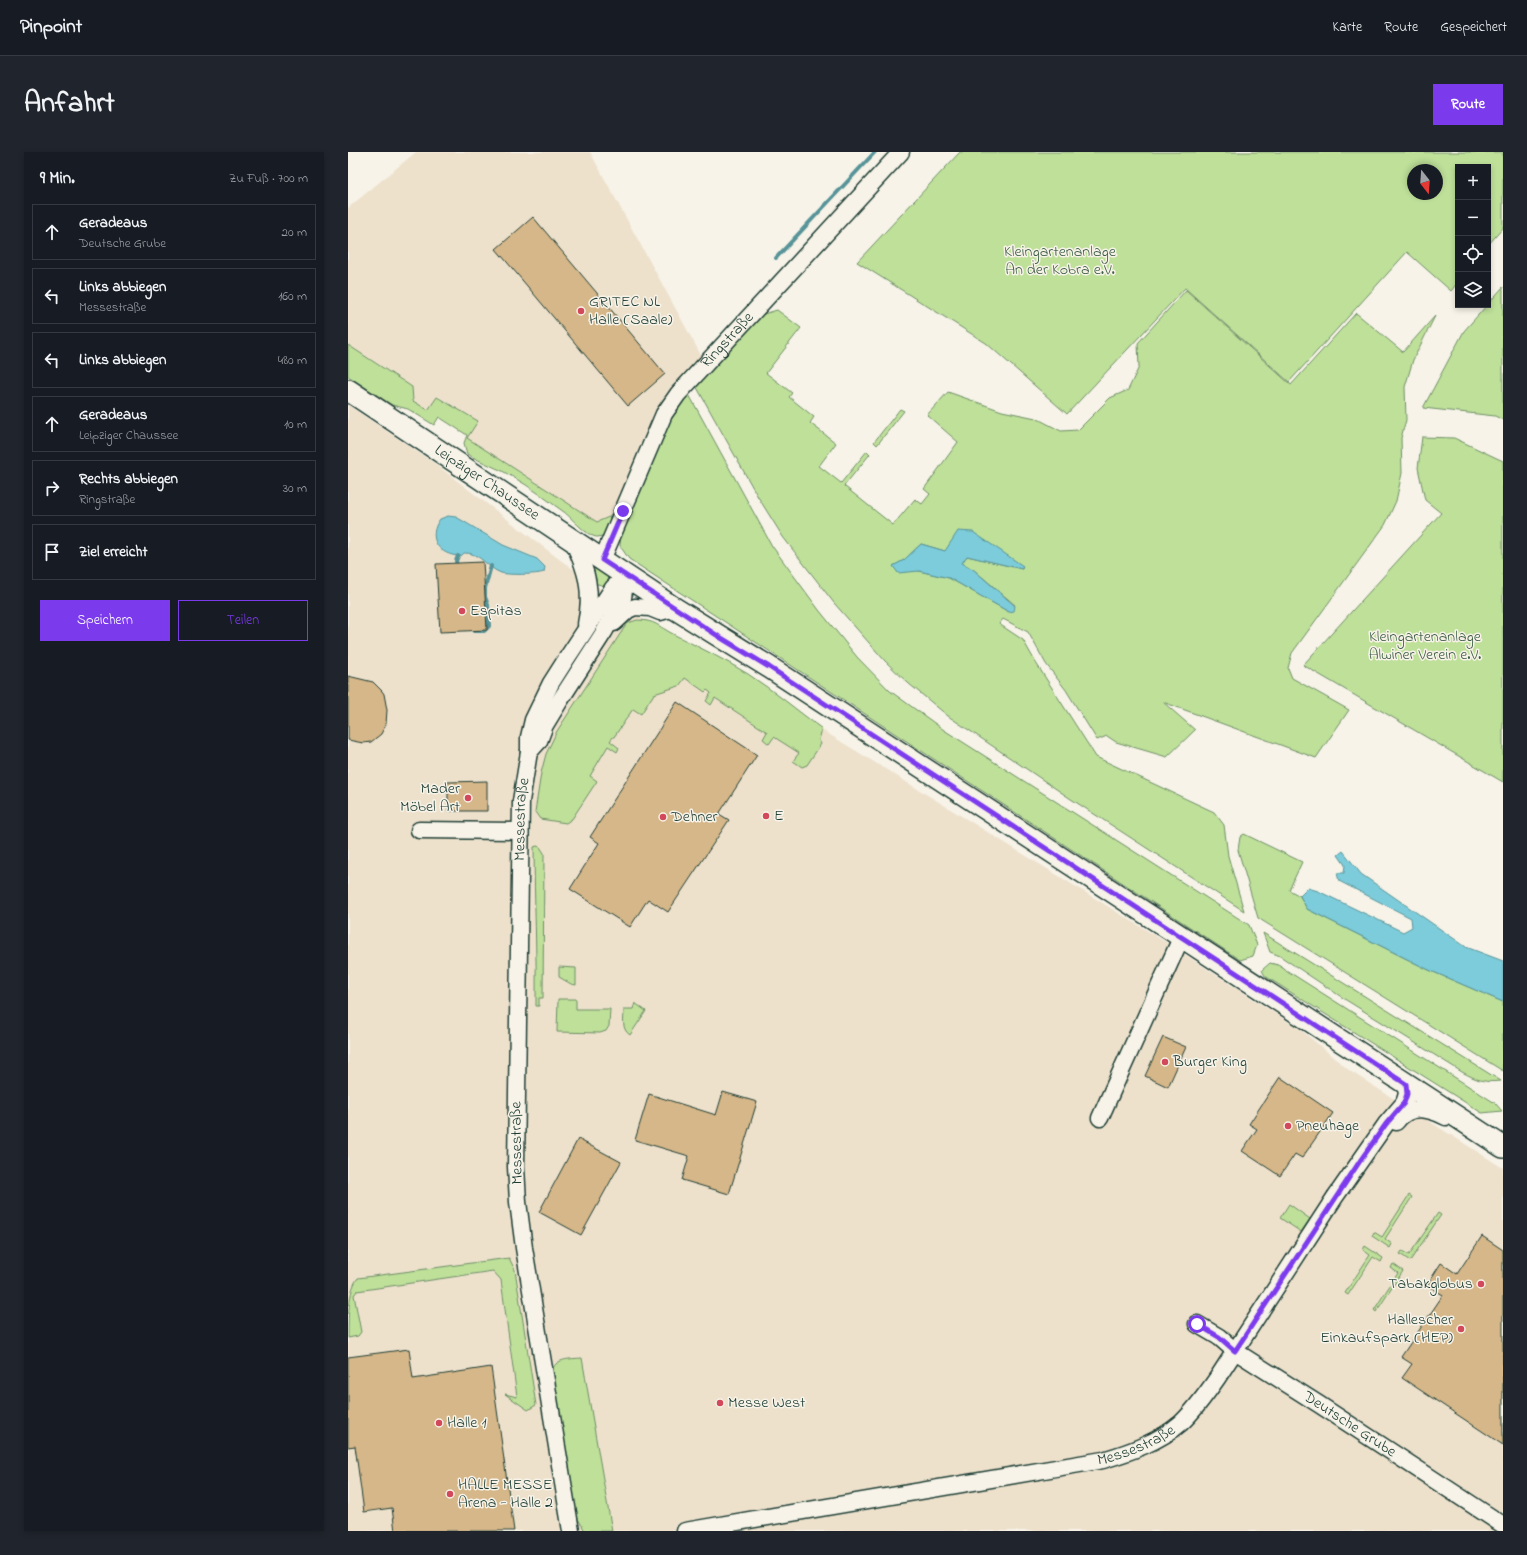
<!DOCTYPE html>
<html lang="de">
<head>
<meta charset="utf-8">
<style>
  body { margin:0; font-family:"Indie Flower",sans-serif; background:#20242c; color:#f1f3f6 }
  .controls { position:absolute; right:12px; top:12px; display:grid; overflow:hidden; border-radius:0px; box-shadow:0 2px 6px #0003 }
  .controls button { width:36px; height:36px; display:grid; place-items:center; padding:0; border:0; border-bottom:1px solid #363941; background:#171b24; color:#f1f3f6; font:20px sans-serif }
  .compass { position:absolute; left:1059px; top:12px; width:36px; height:36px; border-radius:50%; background:#171b24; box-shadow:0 2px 6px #0003; rotate:163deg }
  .stop { position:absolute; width:12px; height:12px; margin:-9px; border:3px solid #7c3aed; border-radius:50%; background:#fff }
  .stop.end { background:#7c3aed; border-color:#fff; box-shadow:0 1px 4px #0008 }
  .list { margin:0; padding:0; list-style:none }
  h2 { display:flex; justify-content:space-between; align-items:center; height:52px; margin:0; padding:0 16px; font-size:17px }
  h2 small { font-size:13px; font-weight:400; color:#9ea1a6 }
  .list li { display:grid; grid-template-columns:26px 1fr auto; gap:12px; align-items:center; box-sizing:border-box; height:56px; margin:0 8px 8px; padding:0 8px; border:1px solid #363941; border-radius:0px }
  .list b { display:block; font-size:15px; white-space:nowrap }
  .list p { margin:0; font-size:13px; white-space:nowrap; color:#9ea1a6 }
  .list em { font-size:13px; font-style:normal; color:#9ea1a6 }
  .actions { display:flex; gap:8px; padding:12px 16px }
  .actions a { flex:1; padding:9px 0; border:1px solid #7c3aed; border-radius:0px; text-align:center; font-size:14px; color:#7c3aed }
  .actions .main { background:#7c3aed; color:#fff }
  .icon { flex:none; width:22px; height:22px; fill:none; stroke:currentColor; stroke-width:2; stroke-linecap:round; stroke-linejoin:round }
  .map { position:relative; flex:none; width:1155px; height:1379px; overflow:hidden; border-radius:0px }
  header { display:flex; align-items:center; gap:24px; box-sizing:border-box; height:56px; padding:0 20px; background:#171b24; border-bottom:1px solid #363941 }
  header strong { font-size:19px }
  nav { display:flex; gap:22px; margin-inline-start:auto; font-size:14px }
  .intro { display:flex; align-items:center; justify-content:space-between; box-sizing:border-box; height:96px; padding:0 24px }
  h1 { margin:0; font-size:28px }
  .button { padding:10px 18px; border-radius:0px; background:#7c3aed; color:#fff; font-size:14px; font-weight:700 }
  main { display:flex; gap:24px; padding:0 24px }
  aside { flex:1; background:#171b24; border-radius:0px; box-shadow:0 2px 6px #0003 }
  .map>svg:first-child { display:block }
  .built { fill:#ede1cc }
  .green { fill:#bee099; stroke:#6e8e66; fill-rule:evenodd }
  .water { fill:#7dccdb; stroke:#579398 }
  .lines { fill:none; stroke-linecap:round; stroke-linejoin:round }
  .stream { stroke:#579398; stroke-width:4 }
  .building { fill:#d6b789; stroke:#1f3d34 }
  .minor-casing { stroke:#1f3d34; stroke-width:19 }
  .major-casing { stroke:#1f3d34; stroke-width:24 }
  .minor { stroke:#f7f3e8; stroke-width:16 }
  .major { stroke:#f7f3e8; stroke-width:21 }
  .route { stroke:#7c3aed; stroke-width:5 }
  .poi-dot { fill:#d1495b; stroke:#f7f3e8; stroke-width:1.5 }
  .labels { text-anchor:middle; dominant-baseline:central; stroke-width:3; stroke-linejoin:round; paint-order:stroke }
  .park-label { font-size:16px; fill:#3f5e48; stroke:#f7f3e8 }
  .poi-label { font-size:16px; fill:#1f3d34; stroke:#f7f3e8; text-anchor:start }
  .street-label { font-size:16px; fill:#1f3d34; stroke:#f7f3e8 }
</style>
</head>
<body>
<header>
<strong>Pinpoint</strong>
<nav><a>Karte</a><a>Route</a><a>Gespeichert</a></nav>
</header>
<div class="intro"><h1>Anfahrt</h1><a class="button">Route</a></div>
<main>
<aside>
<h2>9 Min.<small>Zu Fuß · 700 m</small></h2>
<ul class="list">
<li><svg class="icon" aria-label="ahead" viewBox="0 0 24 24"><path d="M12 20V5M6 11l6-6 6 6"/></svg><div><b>Geradeaus</b><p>Deutsche Grube</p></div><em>20 m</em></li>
<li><svg class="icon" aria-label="left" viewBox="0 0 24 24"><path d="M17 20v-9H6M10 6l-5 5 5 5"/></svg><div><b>Links abbiegen</b><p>Messestraße</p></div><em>160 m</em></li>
<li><svg class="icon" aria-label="left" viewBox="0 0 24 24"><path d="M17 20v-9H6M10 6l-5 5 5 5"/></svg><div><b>Links abbiegen</b></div><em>480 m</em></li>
<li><svg class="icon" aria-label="ahead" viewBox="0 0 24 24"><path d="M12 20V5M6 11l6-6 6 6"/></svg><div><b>Geradeaus</b><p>Leipziger Chaussee</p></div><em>10 m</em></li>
<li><svg class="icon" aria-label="right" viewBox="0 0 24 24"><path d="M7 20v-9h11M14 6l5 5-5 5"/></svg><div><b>Rechts abbiegen</b><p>Ringstraße</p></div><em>30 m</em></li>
<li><svg class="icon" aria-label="arrive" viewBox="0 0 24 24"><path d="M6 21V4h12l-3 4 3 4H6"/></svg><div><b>Ziel erreicht</b></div></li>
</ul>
<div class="actions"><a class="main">Speichern</a><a>Teilen</a></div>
</aside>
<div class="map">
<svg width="1155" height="1379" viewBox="0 0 1155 1379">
  <rect width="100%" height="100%" fill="#f7f3e8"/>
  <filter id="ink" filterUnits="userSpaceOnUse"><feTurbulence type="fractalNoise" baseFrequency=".025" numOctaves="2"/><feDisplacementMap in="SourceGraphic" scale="8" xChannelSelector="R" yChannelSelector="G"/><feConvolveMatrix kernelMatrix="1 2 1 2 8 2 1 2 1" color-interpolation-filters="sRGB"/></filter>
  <g filter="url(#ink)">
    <path class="built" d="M68,0h174l112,205 -86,157 -19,8 -131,-84 11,-17 -39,-24 -10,13 -15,-9 -1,-14 -64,-42v-137z
      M0,253l86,58 125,96 85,61 520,321 137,89 49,41 153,97v363h-1155z"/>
    <path class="green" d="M612,0h543v76l-15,17v-78h-30v115l-7,9 -44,-39 -118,130 -104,-94 -118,126 -81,-71 -129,-81zM1065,18h24v24h-24z
      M1155,135v133l-8,-4 -72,-8 41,-77z
      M838,138l105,95 65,-72 47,39 32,-36 -22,44 -8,27 1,33 -5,18 1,35 -6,28 -11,24 -93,128 -4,15 4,10 57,32 -33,48 -153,-56 32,28 -28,27 -51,-15 -9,-6 -10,4 -31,-50 -20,-26 -18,-32 -25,-13 -4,5 24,16 13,23 60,94 118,55 10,13 4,31 16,55 -173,-112 -123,-83 -40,-33 -23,-22 -51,-58 -51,-66 -25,-40 -63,-113 62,-68 20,-6 24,18 -35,45 26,20 -3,4 25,20 -4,6 26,20 -17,23 22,17 26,-32 3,3 -26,32 49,39 22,-26 7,5 8,-10 -6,-5 34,-47 -31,-27 21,-23 54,19 34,7 25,13 17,-1 32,-32 18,-8 11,-23 -1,-24zM573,392l24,7 78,15 -1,3 -55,-13 -5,7 12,7 41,35 -6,7 -60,-34 -30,-7 -26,-5 11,-6z
      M0,193l64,42 1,14 15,9 9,-13 41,24 -11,17 130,84 19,-8c-4,8 -8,22 -18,23 -10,1 -27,-20 -34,-25 -17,-12 -33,-25 -51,-35 -14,-9 -31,-14 -46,-23l-3,-11 3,-8 -28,-18 -5,8 -26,-16 -16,-4 -44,-29z
      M339,239l85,155 47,64 38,47 33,34 54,39 305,195 8,20 -4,11 -13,4 -611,-401 -9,-13 1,-15 53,-122z
      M552,257l4,2 -27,34 -3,-3z
      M1074,285l32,1 49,23v321l-200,-117 138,-152 -16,-13 -7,-32z
      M243,412l21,15 -5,8 -9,-3 -4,1z
      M289,468c18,0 21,6 36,14 25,13 51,25 75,40 26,17 50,37 74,55l-3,11 2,4 -14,21 -5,2 -9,-6 6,-8 -25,-16 -5,7 -6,-5 4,-7 -52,-34 -4,7 -5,-4 5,-8 -4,-3 -2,2 -20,-14 -6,8 -25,8 -13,20 -8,-5 -19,28h-1l-3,4 9,7 -2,4 -9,-6 -18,30 7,5 -25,38 -6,4 -26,-4 -5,-7 6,-39 5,-19 11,-23 67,-103 4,-5z
      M896,682l58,28 -13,28 11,6 7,13 122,61 74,32v69l-245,-153 -20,-68 2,-13z
      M189,694l3,1 4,6 -1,145h-4v8h-3c1,-53 -2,-106 -2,-159z
      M915,781l238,148c-17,2 -24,-1 -39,-9l-116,-72 -66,-44 -10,-4z
      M922,811l8,2 217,138 7,8 -20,2 -217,-137 -3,-6z
      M211,815l17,1v17l-5,-1 -12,-7z
      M210,847h18v10h34l-1,17 -3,5 -6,2 -43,-1z
      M287,851l11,8 -16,24c-9,-6 -6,-16 -6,-26h9z
      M1061,1043l3,2 -27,42 7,5 -2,4 -18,-12 2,-4 8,5z
      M941,1052l21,15 -9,13 -21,-14z
      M1090,1061l3,2 -31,46 -10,-7 2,-3 7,4z
      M1017,1094l18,12 -2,4 -8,-5 -25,38 -3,-2 25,-38 -7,-5z
      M161,1106l6,12 21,135 -8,5 -23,-16 12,3 -16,-117 -8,-9 -136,20 -3,4 7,37 -3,4 -10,2c0,-17 0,-49 10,-60z
      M1045,1112l10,7 -27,41 -2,-2 24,-37 -7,-5z
      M234,1206l30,173h-27l-8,-14 -25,-145c2,-14 18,-13 30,-14z"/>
    <path class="water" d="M100,364l8,1 7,4 40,24 34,14 8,8 -1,5c-7,3 -36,3 -43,1 -14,-5 -21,-21 -37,-20l-3,3c-22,0 -35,-18 -21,-37z
      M610,379l15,1 50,34 -1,3 -55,-13 -5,7 12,7 41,36 -1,5 -5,1 -60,-34 -30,-7 -21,2 -5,-7 11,-6 17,-16 24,7z
      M995,699l18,23 105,73 37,14v41l-74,-32 -122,-61 -7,-13 8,-8 10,3 85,41 9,-5 -1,-9 -72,-37 -2,-8h7l1,-8 -7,-10z"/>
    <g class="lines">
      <path class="stream" d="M428,106l99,-106
        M110,404l-2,5 2,8
        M123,475l4,4h9l5,-5 -1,-21 -3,-8v-9l6,-22"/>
    </g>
    <path class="building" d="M185,65l132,157 -37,32 -132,-157z
      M135,410l4,68 -47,2 -4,-68z
      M0,524l25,6 9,9 2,3 3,16 -1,14 -5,10 -10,8 -8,1 -15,-3z
      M329,550l80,53 -38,59 10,6 -61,92 -20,-13 -18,28 -60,-38 29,-46 -9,-6z
      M139,629v30h-39v-29z
      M815,885l23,10 -18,40 -23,-11z
      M932,925l53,36 -31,45 -7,-4 -15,22 -38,-25 15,-22 -8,-5z
      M375,940l34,10 -28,92 -47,-14 7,-24 -54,-16 14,-46 67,21z
      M230,987l43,23 -40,73 -42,-23z
      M1134,1084l21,14v195l-101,-67 10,-14 -11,-7 42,-62 -16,-10 14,-22 16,11z
      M61,1197l4,30 78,-12 23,164h-119l-3,-23 -28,4 -9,-66 -7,1v-90z"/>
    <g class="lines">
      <g class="minor-casing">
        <g id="minor">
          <path d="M225,389c14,30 20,50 13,83"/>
          <path id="s1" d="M254,408l62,-146 14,-20 223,-242"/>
          <path d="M266,471l14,-13 7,-3 15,1 10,4 14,-4"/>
          <path d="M181,600l10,-11 6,-16 14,-23 45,-70 19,-34 3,-22"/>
          <path d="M71,678l101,1"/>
          <path d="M752,966l81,-180"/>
          <path d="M1048,970c14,-18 32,-14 50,-5"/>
          <path id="s2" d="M849,1172l22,13 16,14 85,54 183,120"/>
          <path id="s3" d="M223,1379l-47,-283 -6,-46 -2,-35 5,-366 8,-49v-15l4,-17 18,-37 14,-22 48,-73 13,-12"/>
          <path id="s4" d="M337,1379l418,-71c27,-8 56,-18 78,-37 14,-13 26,-30 37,-46l117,-180 51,-73 18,-21 3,-9 -2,-10"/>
        </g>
      </g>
      <g class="major-casing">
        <g id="major">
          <path id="s5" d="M0,238l326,218 95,59 734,480"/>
        </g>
      </g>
      <use href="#minor" class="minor"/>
      <use href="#major" class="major"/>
    </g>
  </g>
  <g class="lines" filter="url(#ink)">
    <path class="route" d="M275,359l-21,49 116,76 51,31 637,417 1,10 -3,9 -18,21 -26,37 -125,190 -16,-14 -22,-13"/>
  </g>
  <g class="poi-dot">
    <circle cx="233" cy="159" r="4"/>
    <circle cx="114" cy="459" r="4"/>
    <circle cx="120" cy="646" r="4"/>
    <circle cx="418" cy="664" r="4"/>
    <circle cx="315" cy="665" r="4"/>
    <circle cx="817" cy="910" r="4"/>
    <circle cx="940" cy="974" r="4"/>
    <circle cx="1133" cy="1132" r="4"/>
    <circle cx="1113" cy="1177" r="4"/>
    <circle cx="372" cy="1251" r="4"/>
    <circle cx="91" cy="1271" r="4"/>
    <circle cx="102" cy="1342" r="4"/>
  </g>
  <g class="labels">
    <g class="park-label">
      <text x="712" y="100">Kleingartenanlage<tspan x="712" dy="18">An der Kobra e.V.</tspan></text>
      <text x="1077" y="485">Kleingartenanlage<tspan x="1077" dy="18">Alwiner Verein e.V.</tspan></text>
    </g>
    <g class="poi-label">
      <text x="241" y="150">GRITEC NL<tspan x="241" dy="18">Halle (Saale)</tspan></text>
      <text x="122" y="459">Espitas</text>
      <text x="112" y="637" text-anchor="end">Mader<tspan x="112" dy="18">Möbel Art</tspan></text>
      <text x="426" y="664">E</text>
      <text x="323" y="665">Dehner</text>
      <text x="825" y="910">Burger King</text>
      <text x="948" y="974">Pneuhage</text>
      <text x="1125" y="1132" text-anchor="end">Tabakglobus</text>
      <text x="1105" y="1168" text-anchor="end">Hallescher<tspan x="1105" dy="18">Einkaufspark (HEP)</tspan></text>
      <text x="380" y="1251">Messe West</text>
      <text x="99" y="1271">Halle 1</text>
      <text x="110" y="1333">HALLE MESSE<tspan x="110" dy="18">Arena - Halle 2</tspan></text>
    </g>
    <g class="street-label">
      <text stroke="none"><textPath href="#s1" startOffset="256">Ringstraße</textPath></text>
      <text stroke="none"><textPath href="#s5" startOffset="167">Leipziger Chaussee</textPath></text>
      <text stroke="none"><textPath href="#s3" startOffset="716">Messestraße</textPath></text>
      <text transform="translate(169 991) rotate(-91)">Messestraße</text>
      <text stroke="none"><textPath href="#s2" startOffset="183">Deutsche Grube</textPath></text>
      <text stroke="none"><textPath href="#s4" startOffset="460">Messestraße</textPath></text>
    </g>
  </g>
</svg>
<div class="controls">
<button>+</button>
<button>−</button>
<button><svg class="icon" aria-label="locate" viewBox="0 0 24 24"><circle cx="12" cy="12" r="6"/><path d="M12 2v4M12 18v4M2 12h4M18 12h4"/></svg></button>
<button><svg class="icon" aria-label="layers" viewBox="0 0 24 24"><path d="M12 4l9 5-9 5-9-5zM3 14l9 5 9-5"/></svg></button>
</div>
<svg class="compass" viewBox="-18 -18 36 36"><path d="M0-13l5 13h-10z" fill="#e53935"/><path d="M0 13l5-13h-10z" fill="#9ea1a6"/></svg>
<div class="stop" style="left:849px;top:1172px"></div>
<div class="stop end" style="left:275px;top:359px"></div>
</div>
</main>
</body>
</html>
